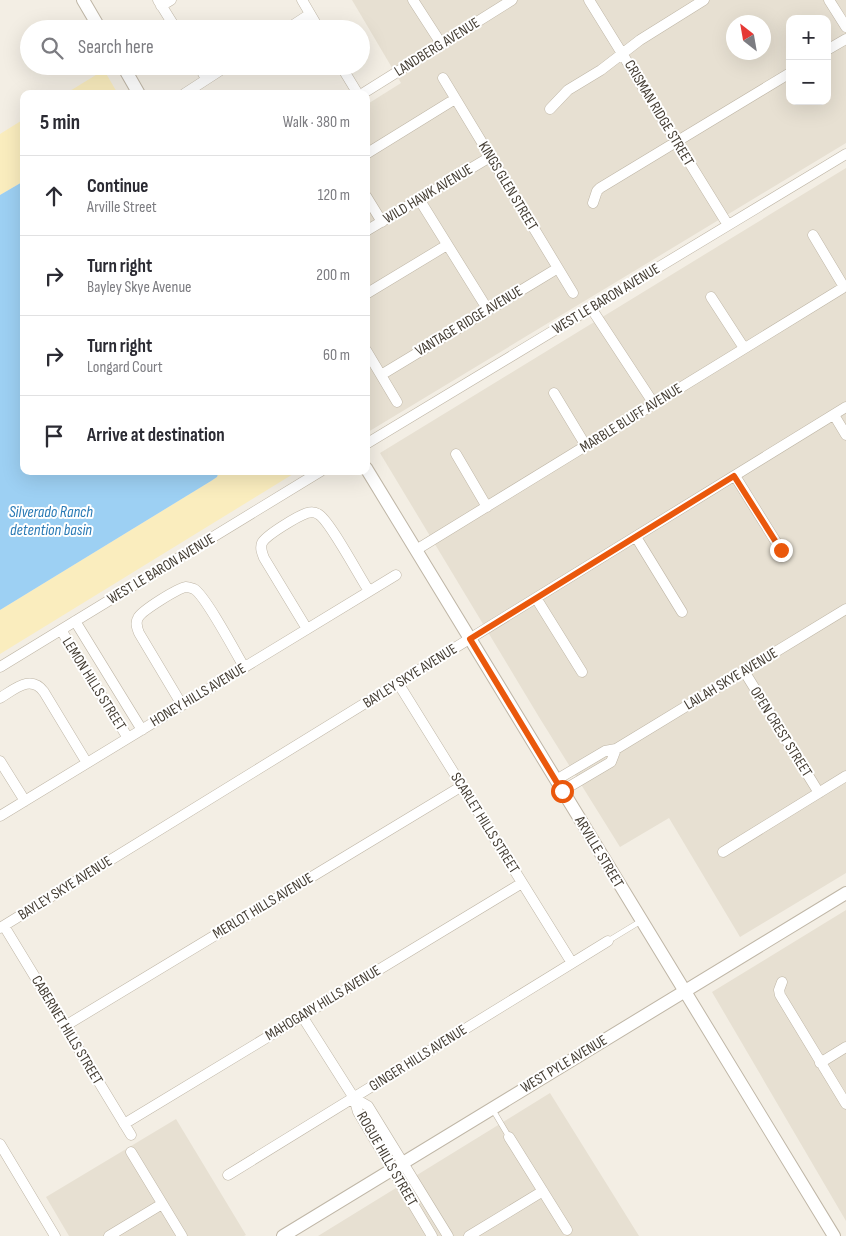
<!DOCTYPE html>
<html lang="en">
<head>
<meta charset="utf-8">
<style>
  body { margin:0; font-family:"Sofia Sans Condensed",sans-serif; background:#f2f2f3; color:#2b2b33 }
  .controls { position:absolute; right:15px; top:15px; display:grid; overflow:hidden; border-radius:10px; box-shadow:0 5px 20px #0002 }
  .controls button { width:45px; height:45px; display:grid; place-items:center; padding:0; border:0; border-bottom:1px solid #e1e1e2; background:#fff; color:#2b2b33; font:25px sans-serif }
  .compass { position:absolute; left:726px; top:15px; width:45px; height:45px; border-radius:50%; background:#fff; box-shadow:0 5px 20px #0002; rotate:329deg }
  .stop { position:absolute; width:15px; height:15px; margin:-11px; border:4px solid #ea580c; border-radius:50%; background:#fff }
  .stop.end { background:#ea580c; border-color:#fff; box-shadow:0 1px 5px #0008 }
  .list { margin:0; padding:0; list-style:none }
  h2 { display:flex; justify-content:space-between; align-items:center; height:65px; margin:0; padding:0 20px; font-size:21px }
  h2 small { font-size:16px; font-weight:400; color:#7c7c81 }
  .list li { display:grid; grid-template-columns:32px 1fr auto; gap:15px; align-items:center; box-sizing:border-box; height:80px; padding:0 20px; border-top:1px solid #e1e1e2 }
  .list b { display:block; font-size:19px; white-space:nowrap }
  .list p { margin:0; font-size:16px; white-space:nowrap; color:#7c7c81 }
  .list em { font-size:16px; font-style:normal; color:#7c7c81 }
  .icon { flex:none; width:28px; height:28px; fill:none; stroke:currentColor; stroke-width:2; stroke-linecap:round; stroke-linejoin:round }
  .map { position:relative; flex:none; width:846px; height:1236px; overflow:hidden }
  .search { position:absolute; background:#fff; box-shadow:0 5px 20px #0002; left:20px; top:20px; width:350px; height:55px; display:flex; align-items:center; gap:12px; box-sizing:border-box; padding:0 18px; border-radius:28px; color:#7c7c81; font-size:19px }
  .panel { position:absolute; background:#fff; box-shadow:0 5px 20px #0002; left:20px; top:90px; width:350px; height:385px; border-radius:10px }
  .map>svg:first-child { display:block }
  .residential { fill:#e7e0d2; fill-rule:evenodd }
  .sand { fill:#faedbe }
  .water { fill:#9dd0f3 }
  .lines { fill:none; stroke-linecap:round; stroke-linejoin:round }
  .service-casing { stroke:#bfb6a6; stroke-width:6 }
  .minor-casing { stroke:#bfb6a6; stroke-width:11 }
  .tertiary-casing { stroke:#bfb6a6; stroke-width:14 }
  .service { stroke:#fff; stroke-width:5 }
  .minor { stroke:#fff; stroke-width:10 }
  .tertiary { stroke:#fff; stroke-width:12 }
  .route { stroke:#ea580c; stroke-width:6 }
  .labels { text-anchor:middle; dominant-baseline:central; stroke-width:4; stroke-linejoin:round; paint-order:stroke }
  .street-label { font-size:15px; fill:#453e34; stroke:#fff }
  .water-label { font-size:16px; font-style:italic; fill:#297ab5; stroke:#fff }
</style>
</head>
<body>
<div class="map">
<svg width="846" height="1236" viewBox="0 0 846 1236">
  <rect width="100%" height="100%" fill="#f3eee4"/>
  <path class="residential" d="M352,0h494v143l-478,289 -2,-3v-324l35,-22zM790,19h37v82h-37zM734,22h30v30h-30z
    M846,168v705l-106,64 -71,-119 -49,29 -81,-130 -159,-264z
    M846,910v311l-134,-229z
    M550,1093l89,143h-321z
    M176,1119l70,116 -2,1h-175l-23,-39z"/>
  <path class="sand" d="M104,70l14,24h-53z
    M24,119v62l-24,14v-61z
    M219,471h79l-298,183v-44l211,-129 6,-4z"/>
  <path class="water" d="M24,181v290h195l-2,6 -6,4 -211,129v-415z"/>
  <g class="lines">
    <g class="service-casing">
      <path id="service" d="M608,941l33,-20
        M493,1110l16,27"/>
    </g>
    <g class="minor-casing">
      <path id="minor" d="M158,0l18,29
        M302,0l17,29
        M413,0l29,45
        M589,0l139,225
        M829,0l17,27
        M161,6l10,-6
        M287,29l23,-15
        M827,50l19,-11
        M199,66l7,13
        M341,66l17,28
        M443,78l130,215
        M184,94l43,-28
        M362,94l150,-94
        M550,109l18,-19 33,-20 39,-30 64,-40
        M366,154l89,-55
        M366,196l16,26
        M419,199l69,111
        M593,203l4,-12 3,-3 190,-115
        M366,231l124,-74
        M813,235l31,52
        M366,294l81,-49
        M711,297l33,51
        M591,308l63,96
        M366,350l31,52
        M381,375l177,-107
        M554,393l32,53
        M834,415l12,20
        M366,444l480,-290
        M456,454l31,53
        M735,476l46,74
        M636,537l46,75
        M416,550l430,-264
        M536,598l46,74
        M75,621l67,109
        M307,629l-43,-71c-2,-5 -4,-10 -2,-15 4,-8 36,-27 45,-30 4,-1 8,-1 11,1 11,5 42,64 51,77
        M61,630l67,108
        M0,667l321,-196
        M744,671l75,122
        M398,683l174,280
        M0,698c15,-9 31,-24 44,-6l43,71
        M182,705l-43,-72c-2,-5 -4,-10 -1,-15 3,-7 40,-30 48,-31 3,0 5,1 8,2 11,6 42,64 50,78
        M0,761l25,40
        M556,780l49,-29 11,-2 230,-140
        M562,791l49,-29 5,-13
        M0,816l396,-241
        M723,852l123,-76
        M4,926l127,209
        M0,928l846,-521
        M782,982l-3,8 1,5 66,109
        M302,1016l52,82 4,14 74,124
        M65,1026l397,-240
        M820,1063l26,-16
        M354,1098l14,8 80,130
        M124,1124l398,-241
        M509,1137l58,93
        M0,1144l55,92
        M131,1152l51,84
        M228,1175l380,-234
        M109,1236l53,-32
        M469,1236l74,-45"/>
    </g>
    <g class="tertiary-casing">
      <path id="tertiary" d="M83,0l17,29
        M123,66l16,28
        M366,468l468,768
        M283,1236l563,-343"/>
    </g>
    <use href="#service" class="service"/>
    <use href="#minor" class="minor"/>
    <use href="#tertiary" class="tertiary"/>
  </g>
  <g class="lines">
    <path class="route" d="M562,791l-92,-152 264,-163 47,74"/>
  </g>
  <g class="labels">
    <g class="street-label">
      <text transform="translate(437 47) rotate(-32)">LANDBERG AVENUE</text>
      <text transform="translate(659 113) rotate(59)">CRISMAN RIDGE STREET</text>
      <text transform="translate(508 186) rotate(59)">KINGS GLEN STREET</text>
      <text transform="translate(428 194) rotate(-31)">WILD HAWK AVENUE</text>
      <text transform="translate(606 299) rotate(-31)">WEST LE BARON AVENUE</text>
      <text transform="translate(469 321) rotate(-31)">VANTAGE RIDGE AVENUE</text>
      <text transform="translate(631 418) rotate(-32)">MARBLE BLUFF AVENUE</text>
      <text transform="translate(161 569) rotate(-31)">WEST LE BARON AVENUE</text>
      <text transform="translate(410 676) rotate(-32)">BAYLEY SKYE AVENUE</text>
      <text transform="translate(731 679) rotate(-31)">LAILAH SKYE AVENUE</text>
      <text transform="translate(94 684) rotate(58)">LEMON HILLS STREET</text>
      <text transform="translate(198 695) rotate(-31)">HONEY HILLS AVENUE</text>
      <text transform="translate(781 732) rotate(58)">OPEN CREST STREET</text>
      <text transform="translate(485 823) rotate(58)">SCARLET HILLS STREET</text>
      <text transform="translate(599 852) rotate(59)">ARVILLE STREET</text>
      <text transform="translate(65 888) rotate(-32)">BAYLEY SKYE AVENUE</text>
      <text transform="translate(263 906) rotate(-31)">MERLOT HILLS AVENUE</text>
      <text transform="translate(323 1003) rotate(-31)">MAHOGANY HILLS AVENUE</text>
      <text transform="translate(67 1030) rotate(59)">CABERNET HILLS STREET</text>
      <text transform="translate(418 1058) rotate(-32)">GINGER HILLS AVENUE</text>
      <text transform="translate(564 1064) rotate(-31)">WEST PYLE AVENUE</text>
      <text transform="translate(387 1159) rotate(60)">ROGUE HILLS STREET</text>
    </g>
    <g class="water-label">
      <text x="51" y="512">Silverado Ranch<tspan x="51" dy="18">detention basin</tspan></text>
    </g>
  </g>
</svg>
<div class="controls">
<button>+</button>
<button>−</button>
</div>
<svg class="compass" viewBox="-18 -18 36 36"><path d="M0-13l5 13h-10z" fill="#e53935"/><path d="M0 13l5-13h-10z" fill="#7c7c81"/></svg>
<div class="stop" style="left:562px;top:791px"></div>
<div class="stop end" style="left:781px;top:550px"></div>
<div class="search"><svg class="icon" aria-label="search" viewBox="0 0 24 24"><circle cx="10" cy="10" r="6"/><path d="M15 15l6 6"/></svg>Search here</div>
<section class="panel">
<h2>5 min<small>Walk · 380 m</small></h2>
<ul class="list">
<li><svg class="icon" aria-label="ahead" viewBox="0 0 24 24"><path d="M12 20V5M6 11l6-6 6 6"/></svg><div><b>Continue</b><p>Arville Street</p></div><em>120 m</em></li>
<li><svg class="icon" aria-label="right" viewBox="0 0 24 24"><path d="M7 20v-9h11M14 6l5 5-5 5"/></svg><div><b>Turn right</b><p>Bayley Skye Avenue</p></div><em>200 m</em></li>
<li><svg class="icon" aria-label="right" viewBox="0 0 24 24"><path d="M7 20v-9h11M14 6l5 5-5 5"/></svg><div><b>Turn right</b><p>Longard Court</p></div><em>60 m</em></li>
<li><svg class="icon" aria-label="arrive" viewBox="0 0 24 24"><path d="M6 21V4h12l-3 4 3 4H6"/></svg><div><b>Arrive at destination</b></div></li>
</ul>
</section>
</div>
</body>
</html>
